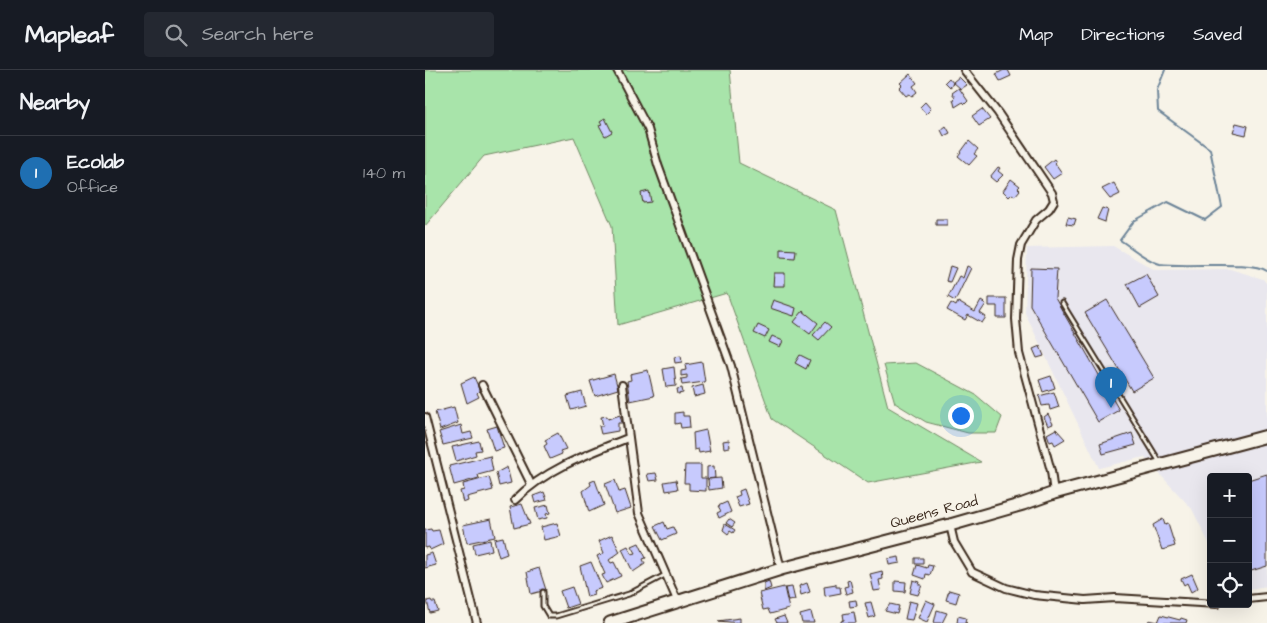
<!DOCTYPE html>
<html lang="en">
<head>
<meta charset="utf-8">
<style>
  body { margin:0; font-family:"Architects Daughter",sans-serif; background:#242831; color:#f1f3f6 }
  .controls { position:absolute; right:15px; bottom:15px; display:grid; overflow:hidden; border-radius:5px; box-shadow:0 5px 20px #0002 }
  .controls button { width:45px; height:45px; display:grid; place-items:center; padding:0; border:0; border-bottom:1px solid #363941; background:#171b24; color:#f1f3f6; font:25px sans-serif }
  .you { position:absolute; left:535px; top:345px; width:18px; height:18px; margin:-12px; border:4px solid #fff; border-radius:50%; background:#1a73e8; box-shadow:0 0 0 8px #1a73e833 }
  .badge { display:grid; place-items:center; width:32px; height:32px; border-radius:50%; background:#1f6fb2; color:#fff; font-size:16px; font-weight:700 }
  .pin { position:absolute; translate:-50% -41px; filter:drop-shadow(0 1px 2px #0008) }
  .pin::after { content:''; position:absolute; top:26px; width:18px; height:15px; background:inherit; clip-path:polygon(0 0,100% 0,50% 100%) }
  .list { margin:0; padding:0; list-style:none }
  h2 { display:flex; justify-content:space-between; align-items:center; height:65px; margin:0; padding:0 20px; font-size:21px }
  h2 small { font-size:16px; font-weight:400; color:#9ea1a6 }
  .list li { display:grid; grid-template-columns:32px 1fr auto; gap:15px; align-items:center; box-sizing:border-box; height:75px; padding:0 20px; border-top:1px solid #363941 }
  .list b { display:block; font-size:19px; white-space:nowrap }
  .list p { margin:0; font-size:16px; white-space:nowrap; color:#9ea1a6 }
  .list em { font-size:16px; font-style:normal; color:#9ea1a6 }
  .icon { flex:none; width:28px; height:28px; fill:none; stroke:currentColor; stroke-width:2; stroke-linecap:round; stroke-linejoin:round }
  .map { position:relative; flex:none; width:842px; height:553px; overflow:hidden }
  header { display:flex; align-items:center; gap:30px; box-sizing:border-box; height:70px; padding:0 25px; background:#171b24; border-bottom:1px solid #363941 }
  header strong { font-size:24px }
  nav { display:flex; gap:28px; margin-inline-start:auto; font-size:18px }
  .search { width:350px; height:45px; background:#242831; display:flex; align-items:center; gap:12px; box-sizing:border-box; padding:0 18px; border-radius:5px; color:#9ea1a6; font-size:19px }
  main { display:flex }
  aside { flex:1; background:#171b24 }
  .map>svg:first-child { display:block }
  .built { fill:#e9e7ee }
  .green { fill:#a8e4aa; stroke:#728764 }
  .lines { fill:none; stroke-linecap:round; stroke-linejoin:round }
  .stream { stroke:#6c8498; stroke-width:2 }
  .building { fill:#c7cafd; stroke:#3b2a1e }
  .lane-casing { stroke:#3b2a1e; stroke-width:7 }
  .street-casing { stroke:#3b2a1e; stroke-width:10 }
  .highway-casing { stroke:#3b2a1e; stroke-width:15 }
  .lane { stroke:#f7f3e8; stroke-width:3 }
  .street { stroke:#f7f3e8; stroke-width:6 }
  .highway { stroke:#f7f3e8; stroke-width:11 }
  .labels { text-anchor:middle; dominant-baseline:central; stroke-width:4; stroke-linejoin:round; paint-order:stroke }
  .street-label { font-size:15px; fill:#3b2a1e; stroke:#f7f3e8 }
</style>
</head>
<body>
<header>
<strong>Mapleaf</strong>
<div class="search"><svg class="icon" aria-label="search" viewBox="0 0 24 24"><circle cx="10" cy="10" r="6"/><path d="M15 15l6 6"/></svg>Search here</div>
<nav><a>Map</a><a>Directions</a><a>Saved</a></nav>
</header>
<main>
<aside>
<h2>Nearby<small></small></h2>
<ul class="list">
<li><span class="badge">1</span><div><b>Ecolab</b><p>Office</p></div><em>140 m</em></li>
</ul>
</aside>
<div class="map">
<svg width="842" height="553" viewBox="0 0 842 553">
  <rect width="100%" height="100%" fill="#f7f3e8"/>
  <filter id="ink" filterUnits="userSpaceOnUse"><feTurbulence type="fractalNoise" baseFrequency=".02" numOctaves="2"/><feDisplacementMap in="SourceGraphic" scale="10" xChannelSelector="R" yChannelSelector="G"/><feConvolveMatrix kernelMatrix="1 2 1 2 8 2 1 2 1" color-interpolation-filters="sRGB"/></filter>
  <g filter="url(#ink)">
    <path class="built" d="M688,176l42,24 75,-1 33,10 4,5v302l-19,3v-112h-37v70l-19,-38 -48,-52 -45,11 -74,-155 2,-65z"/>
    <path class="green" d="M0,0h305l9,93 97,47 52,197 93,55 -113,21 -96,-64 -45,-126 -109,32 -6,-99 -38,-89 -90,19 -59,70z
      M491,293l60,32 26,22 -6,16h-28l-42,-11 -31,-19 -11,-38z"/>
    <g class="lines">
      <path class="stream" d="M740,0l-8,20 1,21 52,38 12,58 -17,13 -37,-18 -34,19 -14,19c11,7 27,21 40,24 25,4 91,-4 107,7"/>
    </g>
    <path class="building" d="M579,0h4l3,6 -11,5 -4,-7z
      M485,4l7,9 -4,3 4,6 -5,4 -3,-2 -3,2 -7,-8 3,-3 -2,-2z
      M534,7l8,8 -6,4 -8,-7z
      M524,8l5,6 -4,3 -5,-5z
      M534,18l9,13 -3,3 -2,-2 -8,5 -2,-8 2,-2 -3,-4z
      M500,32l6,7 -5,5 -6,-7z
      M557,39l8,10 -11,7 -7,-10z
      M180,48l7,14 -7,4 -6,-11 3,-1 -2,-3z
      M811,53l12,3 -2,9 -13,-3z
      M521,56l4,7 -6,3 -3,-6z
      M544,71l9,8 -4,5 3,2 -8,9 -11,-9z
      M629,89l2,3 -1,1 7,10 -9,6 -9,-12z
      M573,97l2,1 -2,3 5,4 -7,7 -6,-5z
      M586,109l9,7 -2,2 2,2 -5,6 -3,-2 -3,3 -6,-6z
      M689,113l6,11 -10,5 -8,-10z
      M224,121l2,11 -8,1 -2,-10z
      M677,138l6,2 -3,12 -8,-3z
      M643,147l8,2 -2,6 -8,-1z
      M511,149h11v6h-11z
      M356,179l15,1 -1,8 -14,-1z
      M525,196l6,2 -6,14 -4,-1z
      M542,196l4,2 -16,33 -7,-4 11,-21 4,2z
      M606,198l26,1 -2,29 64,112 -21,12 -68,-117z
      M349,203h11v13h-12z
      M721,204l13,23 -19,11 -13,-24z
      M564,228h17v20h-9v-12h-8z
      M348,230l23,8 -2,8 -24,-8z
      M682,230l47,78 -22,13 -47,-78z
      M556,231l5,3 -6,9 6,4 -4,6 -14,-8 -3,5 -18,-10 4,-7 5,3 2,-4 17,10z
      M378,241l15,12 -8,11 -16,-12z
      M400,252l6,5 -12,13 -6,-5z
      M333,255l11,5 -4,8 -11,-5z
      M347,266l11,5 -3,6 -11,-5z
      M615,276l4,10 -7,2 -4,-9z
      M375,285l10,5 -4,9 -11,-6z
      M256,286l1,6 -7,1 -1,-6z
      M277,292l3,20 -23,3 -1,-6 6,-1v-3l-6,1v-5l5,-1 -1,-5z
      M249,297l2,19 -10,1 -3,-18z
      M223,300l6,26 -24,5 -3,-20 4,-1 -1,-6z
      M189,304l4,15 -23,7 -5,-15z
      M626,306l4,12 -12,4 -4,-12z
      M49,307l4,9 1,5 -2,2 2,4 -12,6 -6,-20z
      M278,315l2,9 -11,3 -2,-9z
      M257,318l1,5 -5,1 -1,-5z
      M157,322l4,14 -15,4 -4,-14z
      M629,322l5,15 -9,3 -1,-5 -7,1 -3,-10z
      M29,337l4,16 -18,7 -5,-18z
      M258,342v4h6l1,11 -9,1 -1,-5 -5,1v-11z
      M623,344l5,10 -5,2 -4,-9z
      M195,345l2,8h-4v8l-17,3 -2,-8h4l-2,-9 6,-1 1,3z
      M36,355l2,9 8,-2 2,6 -30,7 -4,-13z
      M72,356l7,22 -10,3 -7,-22z
      M631,359l9,10 -10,6 -2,-4 -3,1 -3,-8z
      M281,360l4,21 -11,2 -1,-4 -4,1 -1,-17z
      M133,363l8,16 -6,2 2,3 -12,5 -6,-13 3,-2 -2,-4z
      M707,363l4,12 -33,9 -3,-10z
      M304,370l1,7 -6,1 -1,-7z
      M54,371l2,9 -6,1 1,4 -20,6 -4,-14z
      M65,386l3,15 -15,4 1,3 -25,7 -5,-19z
      M260,395h16v13h5v13l-17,-1v-7h-5z
      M289,396l1,12 -8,1v-12z
      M82,397l4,16 -12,3 -3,-13z
      M231,403l2,7 -9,1 -2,-7z
      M842,404v92l-19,6v-92z
      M64,407l4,13 -26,7 1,4 -5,2 -3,-12 4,-1 -1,-6z
      M296,408l1,10 -13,2 -1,-11z
      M170,410l9,25 -15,7 -6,-21 8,-6 -1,-3z
      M190,410l4,12 6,-2 6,18 -16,5 -10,-29z
      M251,410l2,9 -12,2 -2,-9z
      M319,419l5,15 -10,3 -4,-10 5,-2 -1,-4z
      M119,422l3,8 -12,3 -2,-7z
      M302,432l4,10 -12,6 -2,-5 4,-2 -3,-5z
      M97,434l8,20 -16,4 -4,-21z
      M123,435l2,8 -4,1 1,4 -9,2 -3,-12z
      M66,449l4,18 -28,6 -4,-18z
      M304,449l6,4 -3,4 -6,-4z
      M738,449l2,6 3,-1 7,22 -13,4 -9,-25z
      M239,452l3,7 6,-2 3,7 -14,6 -7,-14z
      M132,453l4,13 -17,4 -3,-13z
      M300,454l10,6 -2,3 -3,-2 -2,3 -5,-4z
      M6,459l1,2 7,-1 4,14 -13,6 -1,-3 -4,1v-18z
      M187,465l8,17 -11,8 2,3 3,-1 7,14 -15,7 -4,-8 3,-1 -8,-18 7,-3 -5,-12z
      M78,467l4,17 -8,3 -5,-18z
      M65,470l2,10 -17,4 -2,-10z
      M214,473l7,15 -3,1 2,5 -12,8 -11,-23 6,-3 4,8 4,-1 -4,-7z
      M7,483l4,12 -11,3v-13z
      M474,487l1,6 -11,2 -1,-6z
      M490,488h8v6h-8z
      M166,492l11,26 -9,3 1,4 -7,2 -7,-31z
      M492,495l10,3 1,-3 5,1 -3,9 -4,-1 -1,5 -11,-4z
      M114,498l7,22 -15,4 -4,-22z
      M457,501l1,8 -4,1 2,10 -7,1 -4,-17z
      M767,504l6,14 -7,4 -4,-9 -3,2 -3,-6z
      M425,510l3,12 -7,2 -2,-7 4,-1 -1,-5z
      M488,510l7,2 -1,3h3l-4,10 -8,-2z
      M344,511l2,7 -7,3v-8z
      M470,511l11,1 -1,10 -10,-1z
      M382,513l3,9 -9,3 -2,-9z
      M411,514v3h4l1,6 -16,3 -1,-10z
      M147,517l6,17 -12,4 -6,-17z
      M359,517l5,22 -19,5 -2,-5 -5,1 -4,-17z
      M367,517l3,13 -7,1 -3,-13z
      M524,520l10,3 -3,10 -10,-3z
      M6,530l1,2h3l3,9 -8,2 -3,-12z
      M431,530l1,6 -7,1 -1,-6z
      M501,530l9,4 -8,18 -9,-4z
      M484,531l8,2 -5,17 -7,-1z
      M446,532l4,14 -6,2 -4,-15z
      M465,534l9,2 -2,8 -12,-3z
      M512,540l10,3 -5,10h-8z
      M386,542l3,11h-12l-2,-8z
      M429,542l2,11h-15v-2l3,-1 -1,-6z
      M736,545l19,5 1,-2 6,2 -1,3h-38l1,-3 9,2z
      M359,546l3,7h-10l-2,-4z
      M533,546l8,2 -1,4 2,1h-10z
      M315,548v5l-22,-2z"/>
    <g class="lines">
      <g class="lane-casing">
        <path id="lane" d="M637,233l97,158
          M118,522v14l6,10h7l73,-22 36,-19"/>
      </g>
      <g class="street-casing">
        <path id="street" d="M192,0l31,59 10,36 73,201 50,203
          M539,0l34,43 54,80 2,8 -5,8 -13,11 -15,25 -3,15 -2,59 3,34 32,118 3,22
          M57,315l49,99
          M197,315l17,128 38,87
          M0,347l52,206
          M90,430c29,-30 75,-47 113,-62
          M525,455l4,17 18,30 34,16 28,7 51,5 30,-2 102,6
          M823,529l19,-2"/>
      </g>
      <g class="highway-casing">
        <path id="highway" d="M185,553l171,-54 169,-44 73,-21 31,-11 213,-57"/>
      </g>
      <use href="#lane" class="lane"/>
      <use href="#street" class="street"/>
      <use href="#highway" class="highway"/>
    </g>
  </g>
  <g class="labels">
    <g class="street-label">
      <text transform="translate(509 442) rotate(-15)">Queens Road</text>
    </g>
  </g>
</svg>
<div class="controls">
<button>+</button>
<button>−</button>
<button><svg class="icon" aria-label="locate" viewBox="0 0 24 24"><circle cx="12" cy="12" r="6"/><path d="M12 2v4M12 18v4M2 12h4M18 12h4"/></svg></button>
</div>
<div class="you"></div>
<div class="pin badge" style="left:686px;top:338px">1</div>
</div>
</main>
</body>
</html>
